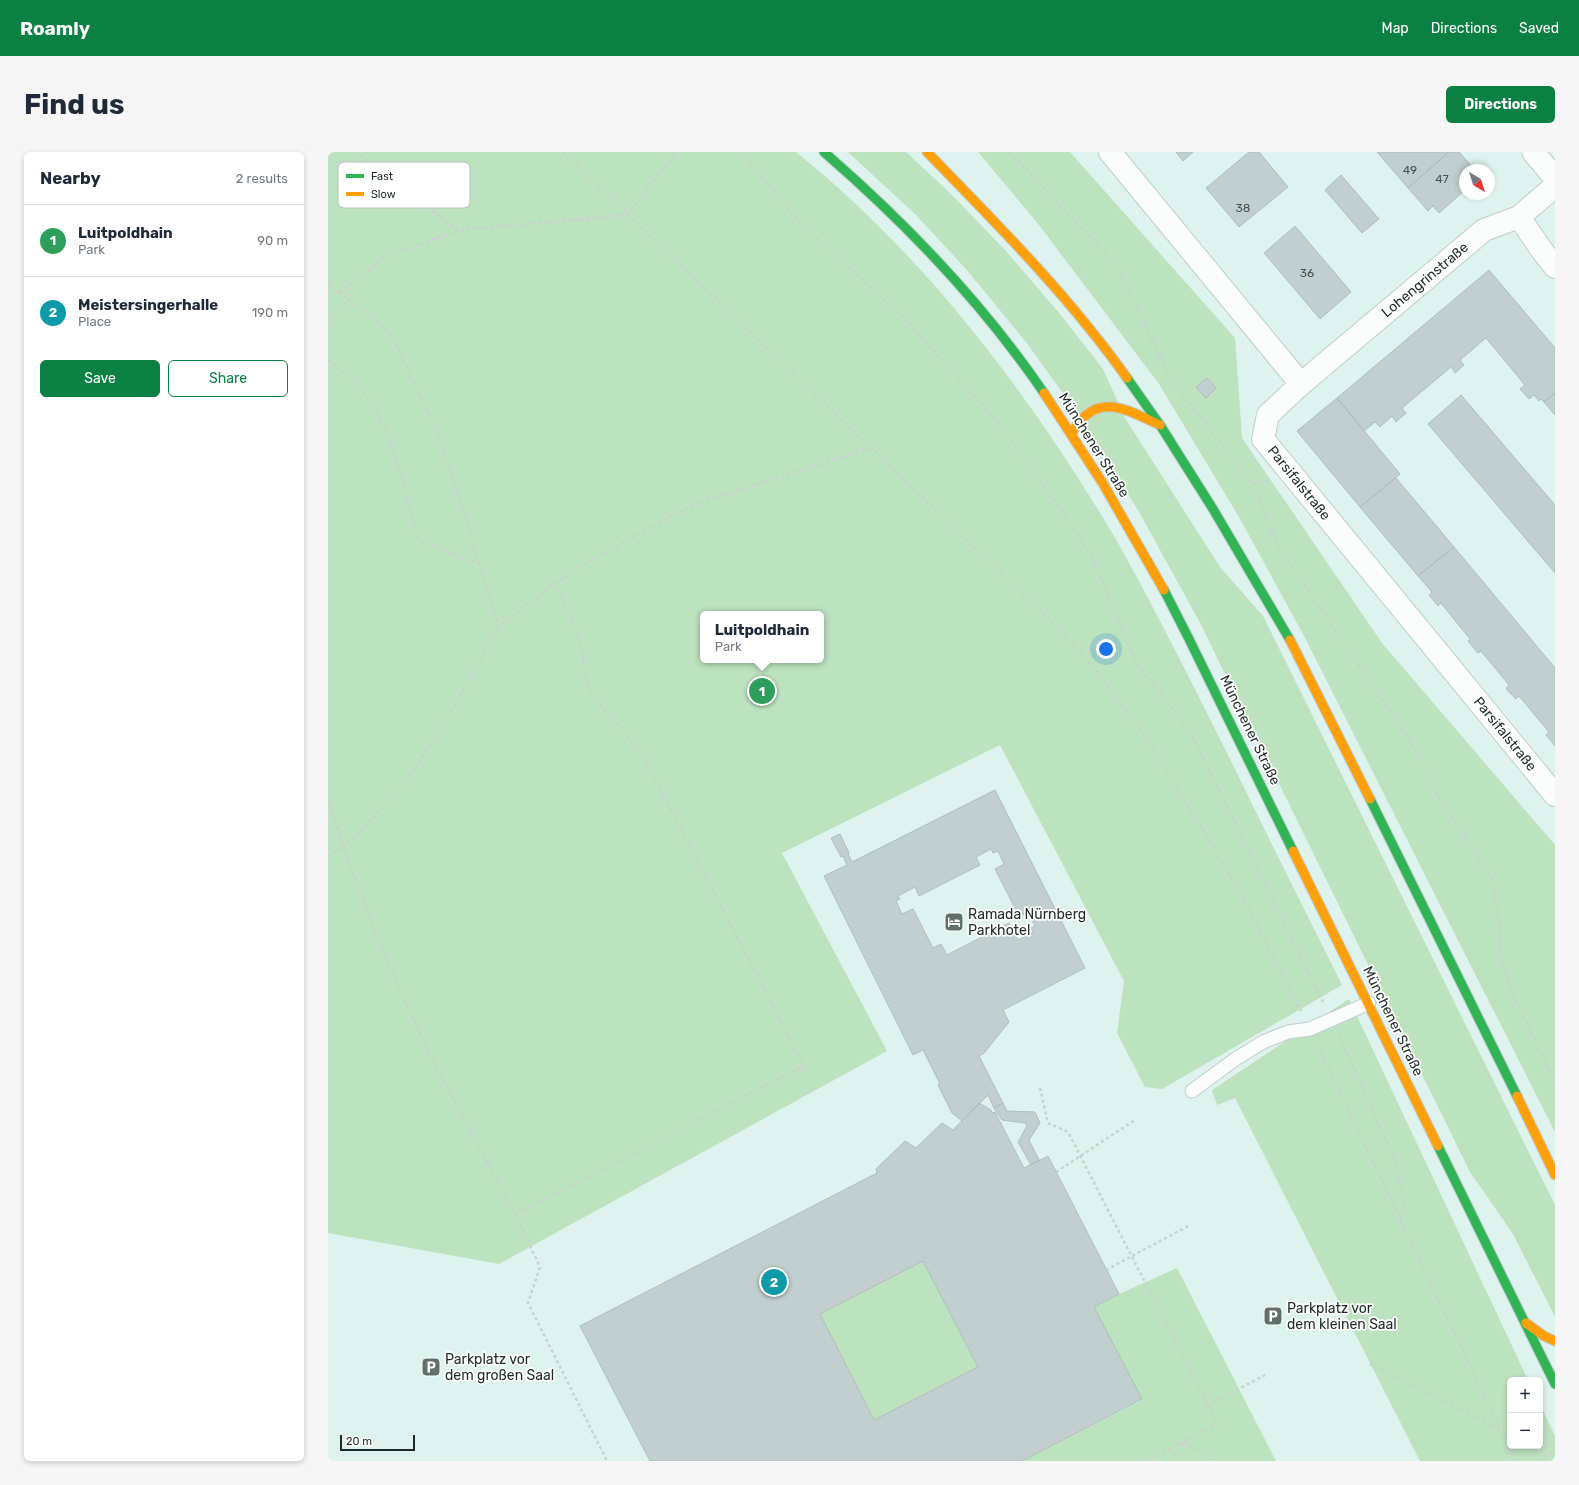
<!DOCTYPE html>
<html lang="en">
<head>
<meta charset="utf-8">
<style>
  body { margin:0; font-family:Rubik,sans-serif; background:#f6f6f7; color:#1f2937 }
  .controls { position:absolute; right:12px; bottom:12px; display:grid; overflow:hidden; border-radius:6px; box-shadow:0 2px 6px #0003 }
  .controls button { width:36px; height:36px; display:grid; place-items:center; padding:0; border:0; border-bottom:1px solid #e0e1e3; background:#fff; color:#1f2937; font:20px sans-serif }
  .compass { position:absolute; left:1131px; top:12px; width:36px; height:36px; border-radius:50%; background:#fff; box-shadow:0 2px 6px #0003; rotate:142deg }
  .scale { position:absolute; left:12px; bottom:10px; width:75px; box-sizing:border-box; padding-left:4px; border:2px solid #1d2a28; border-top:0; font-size:11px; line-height:14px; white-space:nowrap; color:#1d2a28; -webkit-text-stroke:3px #fff; paint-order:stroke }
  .you { position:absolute; left:778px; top:497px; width:14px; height:14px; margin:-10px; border:3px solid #fff; border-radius:50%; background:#1a73e8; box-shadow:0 0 0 6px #1a73e833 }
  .badge { display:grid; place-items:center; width:26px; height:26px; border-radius:50%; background:#0b8043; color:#fff; font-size:13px; font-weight:700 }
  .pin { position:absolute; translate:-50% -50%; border:2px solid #fff; box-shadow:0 1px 4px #0006 }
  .popup { position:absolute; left:372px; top:459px; width:124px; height:52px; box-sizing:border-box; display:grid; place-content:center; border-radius:6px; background:#fff; filter:drop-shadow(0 1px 3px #0005); font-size:13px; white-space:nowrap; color:#747a83 }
  .popup b { font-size:15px; color:#1f2937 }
  .popup::after { content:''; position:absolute; left:50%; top:100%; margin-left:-8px; border:8px solid transparent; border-top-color:#fff }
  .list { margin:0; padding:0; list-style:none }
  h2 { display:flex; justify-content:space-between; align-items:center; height:52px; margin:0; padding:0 16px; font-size:17px }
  h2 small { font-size:13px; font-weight:400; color:#747a83 }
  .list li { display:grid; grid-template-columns:26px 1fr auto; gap:12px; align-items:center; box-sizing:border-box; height:72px; padding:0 16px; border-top:1px solid #e0e1e3 }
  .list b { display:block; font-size:15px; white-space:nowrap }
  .list p { margin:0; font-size:13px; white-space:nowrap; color:#747a83 }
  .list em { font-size:13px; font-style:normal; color:#747a83 }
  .actions { display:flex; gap:8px; padding:12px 16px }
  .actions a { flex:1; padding:9px 0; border:1px solid #0b8043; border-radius:6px; text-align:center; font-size:14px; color:#0b8043 }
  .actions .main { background:#0b8043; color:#fff }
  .map { position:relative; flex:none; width:1227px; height:1309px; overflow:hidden; border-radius:6px }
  header { display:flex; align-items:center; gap:24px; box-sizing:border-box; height:56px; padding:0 20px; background:#0b8043; color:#fff }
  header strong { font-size:19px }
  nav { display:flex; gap:22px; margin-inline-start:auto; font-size:14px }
  .intro { display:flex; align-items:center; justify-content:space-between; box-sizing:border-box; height:96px; padding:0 24px }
  h1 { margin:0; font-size:28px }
  .button { padding:10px 18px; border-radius:6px; background:#0b8043; color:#fff; font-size:14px; font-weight:700 }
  main { display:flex; gap:24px; padding:0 24px }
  aside { flex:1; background:#fff; border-radius:6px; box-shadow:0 2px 6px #0003 }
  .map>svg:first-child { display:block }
  .green { fill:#bde2bf; fill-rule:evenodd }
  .building { fill:#c1d0cf; stroke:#aebebc; fill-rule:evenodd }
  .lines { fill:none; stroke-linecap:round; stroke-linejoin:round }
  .lane-casing { stroke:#bececb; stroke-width:15 }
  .street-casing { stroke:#bececb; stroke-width:24 }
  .fast-casing { stroke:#bececb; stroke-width:11 }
  .slow-casing { stroke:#bececb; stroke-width:11 }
  .path { stroke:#c9d1cf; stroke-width:2.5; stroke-dasharray:3 3; stroke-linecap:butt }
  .lane { stroke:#fafdfc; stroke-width:13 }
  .street { stroke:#fafdfc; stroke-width:22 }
  .fast { stroke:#30b455; stroke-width:9 }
  .slow { stroke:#ff9f0a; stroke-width:9 }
  .labels { text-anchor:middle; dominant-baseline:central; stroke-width:3.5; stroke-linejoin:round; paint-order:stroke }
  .number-label { font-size:12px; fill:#465452 }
  .street-label { font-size:14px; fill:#1d2a28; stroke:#fff }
  .poi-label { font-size:14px; fill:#1d2a28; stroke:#fff; text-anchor:start }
  .key { fill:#fff; stroke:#bbbfbe; stroke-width:1 }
  .key-label { font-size:11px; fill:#1d2a28 }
</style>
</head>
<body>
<header>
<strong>Roamly</strong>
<nav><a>Map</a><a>Directions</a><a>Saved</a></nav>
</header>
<div class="intro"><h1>Find us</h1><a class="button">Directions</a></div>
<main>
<aside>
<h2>Nearby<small>2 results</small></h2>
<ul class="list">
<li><span class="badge" style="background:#2e9e5b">1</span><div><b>Luitpoldhain</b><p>Park</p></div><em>90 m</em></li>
<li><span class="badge" style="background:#0f9aa8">2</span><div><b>Meistersingerhalle</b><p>Place</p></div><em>190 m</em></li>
</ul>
<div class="actions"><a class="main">Save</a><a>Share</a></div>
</aside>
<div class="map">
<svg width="1227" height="1309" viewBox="0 0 1227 1309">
  <rect width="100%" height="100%" fill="#def2ee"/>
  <path class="green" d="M0,0h468c128,103 227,234 312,374 12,19 21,38 32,57 32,60 62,120 92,180 36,74 73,148 110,222l-180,104 -17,-2 -28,-54 7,-52 -124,-236 -218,108 105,198 -388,213 -171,-31zM375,462h118v46h-118z
    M520,0h58l44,41 56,58 54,63 43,55 22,49 95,149 43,49 292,589v112l-42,-83 -43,-62 -271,-551 -61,-111 -68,-107 -44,-61 -60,-73 -51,-55z
    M650,0h92l165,186 7,100 140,205 173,202v287l-252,-498 -64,-117 -80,-133 -120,-159z
    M1021,847l179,381h-18v66h30v-42l15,32v25h-135l-185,-363 -18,7 -5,-15z
    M595,1109l55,106 -104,53 -54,-106z
    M849,1116l99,193h-254l120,-61 -48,-93 25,-13z"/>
  <path class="building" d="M848,0h17l-10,9z
    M921,0h10l29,35 -49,40 -33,-39z
    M1049,0h72l-41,36z
    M1121,0h10l16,18h-10v20l-26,23 -6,-7 -5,5 -20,-23z
    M1013,23l38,44 -17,14 -37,-43z
    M967,74l56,66 -31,27 -56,-66z
    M1161,118l66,78v45l-11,9 -3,-3 -2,2 -5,-6 -5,4 -9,-10 5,-4 -39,-47 -26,22 4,5 -9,8 -4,-6 -49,41 4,5 -10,9 -4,-6 -12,11 -5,-5 -11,9 -27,-33z
    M879,226l9,10 -10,10 -10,-11z
    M1227,241v22l-11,-13z
    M1133,243l94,110v68l-127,-149z
    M1009,246l63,76 -40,33 -63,-76z
    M1068,326l58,69 -36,29 -58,-69z
    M1126,395l101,121v78l-9,-11 3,-3 -30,-36 -3,3 -8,-8 -2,-3 3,-3 -28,-34 -3,2 -10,-12 2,-2 -29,-36 -3,3 -9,-11 3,-3 -14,-16z
    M667,638l90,178 -82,42 6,12 -25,31 -5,3 24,47 -9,5 -6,-13 -26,26 -10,-8 -14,-28 2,-1 -17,-34 -10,5 -89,-179 23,-11 -4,-9 -2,1 -10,-19 9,-4 9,19 -1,1 4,8zM663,697l2,4 5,-2 6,13 -9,5 24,47 9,-3 7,13 -4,2 2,4 -15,8 -9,-17 -62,32 -6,-11 -8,4 -20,-39 -11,5 -6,-13 4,-2 -2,-3 17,-9 4,9 61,-31 -4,-8z
    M651,951l12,7 1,3 3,-1 29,56 24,-12 71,138 -25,13 48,92 -120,62h-372l-70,-135 297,-153 -1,-4 29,-28 11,7 26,-25 11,7zM595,1109l55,106 -104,53 -54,-106z
    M675,951l4,8 28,1 5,11 -11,17 10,20 -8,5 -13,-23 9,-16 -2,-3 -23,-3 -8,-12z"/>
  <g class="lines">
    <g class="lane-casing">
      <path id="lane" d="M864,939l42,-31 29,-18 25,-10 22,-3 59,-26"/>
    </g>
    <g class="street-casing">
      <path id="street" d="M782,0l191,232 -33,31 -5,24 292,356
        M1205,0l22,26
        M1191,65l24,35 12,15
        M973,232l183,-154 35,-13 36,-31"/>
    </g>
    <g class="fast-casing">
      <path id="fast" d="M496,0c83,72 158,150 220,241
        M799,226l33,47 53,84 77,131
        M836,438l24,47 105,214
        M1042,647l147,297
        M1110,994l117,238"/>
    </g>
    <g class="slow-casing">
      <path id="slow" d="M599,0c70,72 142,144 200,226
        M716,241l58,89 62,108
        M744,281c24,-43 53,-24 88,-8
        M962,488l80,159
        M965,699l145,295
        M1189,944l38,79
        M1198,1171l18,13 11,5"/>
    </g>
    <path class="path" d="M28,0l102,78
      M235,0l490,471 49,55 48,65 89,147 62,121
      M414,0l55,68 108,99 86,95 79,108 21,33 46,109 53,67 133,271
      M682,0l106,113 56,116 81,104 25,61 149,220 12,33 53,79 7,41 3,42 9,30 42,86 2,10
      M0,133l51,37 15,19 38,79 34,99 32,108
      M12,141l43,-35 76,-28 168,-15 49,-63
      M0,171l20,-23
      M0,208c12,9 24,18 34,30 12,13 18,29 25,45 14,34 22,69 31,105l61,24
      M925,333l11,-7
      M0,646l15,49 40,105 45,100 87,162 25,53 -12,36 79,158
      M0,705l15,-10 26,-25 42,-48 45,-71 42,-76 57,-44 45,-28 76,-41 28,-13 167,-53
      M1012,885l55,124 10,45 -4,13
      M990,894l197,415
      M712,936l8,35 20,9 140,273
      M728,1020l79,-52
      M187,1062l289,-148 -161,-310 -20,-26 -21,-22 -14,-22 -10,-53 -23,-50
      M778,1118l84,-45
      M1042,1212l130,65
      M854,1291l32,14 2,4
      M819,1309l70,-37 -9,-19 59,-31
      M1211,1309l4,-4 12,-7"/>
    <use href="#lane" class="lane"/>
    <use href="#street" class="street"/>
    <use href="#fast" class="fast"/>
    <use href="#slow" class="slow"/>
  </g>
  <defs>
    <g id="hotel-square" transform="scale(1)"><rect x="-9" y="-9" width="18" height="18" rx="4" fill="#61706d" stroke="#fff"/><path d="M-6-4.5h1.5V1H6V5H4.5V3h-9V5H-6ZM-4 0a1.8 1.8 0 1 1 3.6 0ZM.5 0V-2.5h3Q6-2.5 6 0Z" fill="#fff"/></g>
    <g id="parking-square" transform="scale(1)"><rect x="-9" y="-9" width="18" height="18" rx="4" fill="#61706d" stroke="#fff"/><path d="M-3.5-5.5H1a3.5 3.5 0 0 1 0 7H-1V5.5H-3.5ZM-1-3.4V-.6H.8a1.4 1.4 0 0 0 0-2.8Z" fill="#fff"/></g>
  </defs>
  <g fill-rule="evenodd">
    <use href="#hotel-square" x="626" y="770"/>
    <use href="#parking-square" x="945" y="1164"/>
    <use href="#parking-square" x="103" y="1215"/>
  </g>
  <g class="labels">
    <g class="number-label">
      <text x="1082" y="18">49</text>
      <text x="1114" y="27">47</text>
      <text x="915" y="56">38</text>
      <text x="979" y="121">36</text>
    </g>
    <g class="street-label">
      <text transform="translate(1097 128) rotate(-40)">Lohengrinstraße</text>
      <text transform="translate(766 293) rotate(58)">Münchener Straße</text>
      <text transform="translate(971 331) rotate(51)">Parsifalstraße</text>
      <text transform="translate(922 578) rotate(64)">Münchener Straße</text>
      <text transform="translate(1177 582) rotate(51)">Parsifalstraße</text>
      <text transform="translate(1065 869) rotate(64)">Münchener Straße</text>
    </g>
    <g class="poi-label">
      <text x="640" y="762">Ramada Nürnberg<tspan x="640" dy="16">Parkhotel</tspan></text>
      <text x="959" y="1156">Parkplatz vor<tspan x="959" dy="16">dem kleinen Saal</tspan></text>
      <text x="117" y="1207">Parkplatz vor<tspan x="117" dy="16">dem großen Saal</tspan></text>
    </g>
  </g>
  <rect x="10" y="10" width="132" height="46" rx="6" class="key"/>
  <rect x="18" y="22" width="18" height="4" fill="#30b455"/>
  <rect x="18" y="40" width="18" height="4" fill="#ff9f0a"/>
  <g class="key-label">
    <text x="43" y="28">Fast</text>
    <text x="43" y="46">Slow</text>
  </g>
</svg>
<div class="controls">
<button>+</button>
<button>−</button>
</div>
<svg class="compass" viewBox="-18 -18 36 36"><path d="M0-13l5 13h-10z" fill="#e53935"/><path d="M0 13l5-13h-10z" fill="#747a83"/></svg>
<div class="scale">20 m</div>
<div class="you"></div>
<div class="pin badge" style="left:434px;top:539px;background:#2e9e5b">1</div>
<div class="popup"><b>Luitpoldhain</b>Park</div>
<div class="pin badge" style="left:446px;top:1130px;background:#0f9aa8">2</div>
</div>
</main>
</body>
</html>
